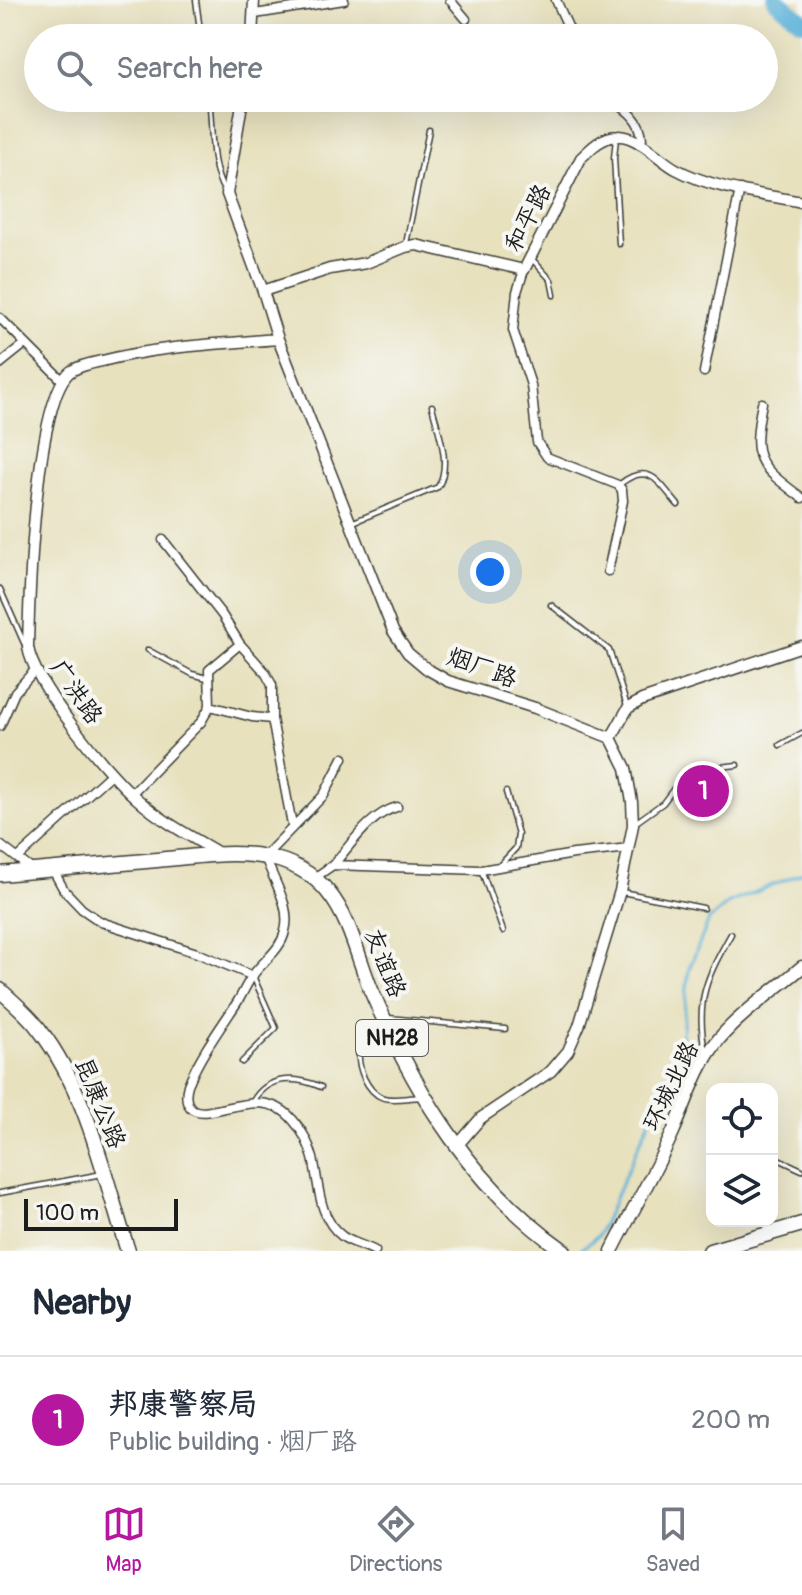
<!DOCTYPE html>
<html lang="en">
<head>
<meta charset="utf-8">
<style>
  body { margin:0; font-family:Pangolin,"LXGW WenKai TC",sans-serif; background:#f6f6f7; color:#1f2937 }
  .controls { position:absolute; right:24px; bottom:24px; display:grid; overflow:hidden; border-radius:16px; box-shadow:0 8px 32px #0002 }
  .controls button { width:72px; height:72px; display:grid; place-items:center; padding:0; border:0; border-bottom:2px solid #e0e1e3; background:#fff; color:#1f2937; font:40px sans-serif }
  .scale { position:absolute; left:24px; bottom:20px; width:154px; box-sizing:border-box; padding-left:8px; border:4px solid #1c1c1c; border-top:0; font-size:22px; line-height:28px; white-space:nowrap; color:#1c1c1c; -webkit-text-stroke:6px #f6f6f2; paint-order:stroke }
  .you { position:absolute; left:490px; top:572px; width:28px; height:28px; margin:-20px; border:6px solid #fff; border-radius:50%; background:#1a73e8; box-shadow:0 0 0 12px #1a73e833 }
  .badge { display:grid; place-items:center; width:52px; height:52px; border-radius:50%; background:#b5179e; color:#fff; font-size:26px; font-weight:700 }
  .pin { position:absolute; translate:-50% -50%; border:4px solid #fff; box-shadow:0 2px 8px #0006 }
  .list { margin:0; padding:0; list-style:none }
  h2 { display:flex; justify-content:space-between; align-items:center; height:104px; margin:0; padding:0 32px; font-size:34px }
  h2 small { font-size:26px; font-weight:400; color:#747a83 }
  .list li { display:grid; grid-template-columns:52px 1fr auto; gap:24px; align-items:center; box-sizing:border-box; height:128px; padding:0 32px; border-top:2px solid #e0e1e3 }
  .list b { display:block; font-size:30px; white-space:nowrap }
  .list p { margin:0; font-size:26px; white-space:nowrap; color:#747a83 }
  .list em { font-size:26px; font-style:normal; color:#747a83 }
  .icon { flex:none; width:44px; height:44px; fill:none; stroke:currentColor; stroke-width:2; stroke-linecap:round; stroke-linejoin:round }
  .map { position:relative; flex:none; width:802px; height:1251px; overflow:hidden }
  .search { position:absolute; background:#fff; box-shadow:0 8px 32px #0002; left:24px; right:24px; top:24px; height:88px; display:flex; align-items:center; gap:20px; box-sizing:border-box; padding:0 28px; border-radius:44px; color:#747a83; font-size:30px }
  .sheet { height:232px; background:#fff }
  nav { display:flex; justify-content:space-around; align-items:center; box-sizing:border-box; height:112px; border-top:2px solid #e0e1e3; background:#fff; font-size:22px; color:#747a83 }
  nav a { display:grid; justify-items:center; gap:4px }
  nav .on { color:#b5179e }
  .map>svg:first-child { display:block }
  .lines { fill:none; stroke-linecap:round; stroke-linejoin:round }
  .stream { stroke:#5db2d9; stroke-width:3 }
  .river { stroke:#5db2d9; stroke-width:18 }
  .service-casing { stroke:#3a3a34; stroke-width:7 }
  .minor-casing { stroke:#3a3a34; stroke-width:11 }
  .tertiary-casing { stroke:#3a3a34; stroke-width:13 }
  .secondary-casing { stroke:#3a3a34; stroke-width:15 }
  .trunk-casing { stroke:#3a3a34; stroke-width:17 }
  .service { stroke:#fff; stroke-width:4 }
  .minor { stroke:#fff; stroke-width:8 }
  .tertiary { stroke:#fff; stroke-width:10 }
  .secondary { stroke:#fff; stroke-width:12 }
  .trunk { stroke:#fff; stroke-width:14 }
  .labels { text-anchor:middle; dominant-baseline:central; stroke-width:8; stroke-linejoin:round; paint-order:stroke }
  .shield { fill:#f6f6f2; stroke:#5d5d5c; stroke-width:2 }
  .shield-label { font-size:22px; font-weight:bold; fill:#1c1c1c }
  .street-label { font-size:24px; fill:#1c1c1c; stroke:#f6f6f2 }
</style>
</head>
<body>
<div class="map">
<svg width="802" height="1251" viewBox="0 0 802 1251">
  <rect width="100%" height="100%" fill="#f6f6f2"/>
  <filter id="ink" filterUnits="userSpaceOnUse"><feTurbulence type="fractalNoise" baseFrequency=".0125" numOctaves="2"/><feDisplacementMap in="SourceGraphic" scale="16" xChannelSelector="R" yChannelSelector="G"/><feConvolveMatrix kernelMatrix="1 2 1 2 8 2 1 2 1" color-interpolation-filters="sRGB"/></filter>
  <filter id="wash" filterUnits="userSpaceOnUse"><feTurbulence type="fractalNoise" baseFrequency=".006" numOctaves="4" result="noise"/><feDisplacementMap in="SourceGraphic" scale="32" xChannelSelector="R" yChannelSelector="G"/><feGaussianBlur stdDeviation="1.8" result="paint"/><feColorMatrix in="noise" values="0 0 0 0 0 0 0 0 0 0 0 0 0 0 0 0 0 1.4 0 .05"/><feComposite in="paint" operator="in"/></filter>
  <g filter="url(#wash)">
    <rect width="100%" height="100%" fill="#e7e1be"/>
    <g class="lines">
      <path class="stream" d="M581,1249l17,-13 56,-125 25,-48 10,-94 20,-49 20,-17 73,-30"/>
      <path class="river" d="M776,0l26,21"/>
    </g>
  </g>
  <g filter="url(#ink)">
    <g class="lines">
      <g class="service-casing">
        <path id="service" d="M196,0l5,38
          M209,98c4,30 0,68 16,94
          M616,138l-2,20 5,86
          M406,244l23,-114
          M532,259l19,21 3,15
          M620,484c30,-23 39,-1 58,21
          M351,523l87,-36c14,-23 0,-56 -6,-81
          M0,589l24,54
          M551,605l58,45 18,56
          M148,650l44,24 15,4
          M780,745l22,-12
          M635,823l28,-20 24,-32 50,-6
          M501,864l15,-16 2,-14 -12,-42
          M482,872l21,59
          M622,892l81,16
          M389,1018l116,11
          M385,1027l-26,25c-1,10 1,17 5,26 14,29 30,20 58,19
          M705,1051c-10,-51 2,-74 26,-117
          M242,1062l34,-34 -23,-52
          M253,1101c15,-26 43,-25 68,-14
          M772,1156l30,14
          M0,1193l102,-19"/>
      </g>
      <g class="minor-casing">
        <path id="minor" d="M450,0l16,19
          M556,0l17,38
          M255,14l89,-14
          M610,98c15,11 31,20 32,41l-3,5
          M524,270l-7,22 -4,38 18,55 6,57 10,15 71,28 4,5 1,11 -15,70
          M0,318l61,61
          M0,364l25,-20
          M704,372l36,-183
          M762,403c-11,58 -5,61 40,95
          M240,644l25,28 7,13v34l20,106
          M210,706l42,11 20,2
          M0,726l15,-34 20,-22
          M343,758l-19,37 -59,61c7,23 27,50 20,75 -4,19 -21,29 -32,44 -6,8 -10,18 -15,26 -17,26 -38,54 -50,84 -2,7 -3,17 3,23 18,16 70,-27 102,12 10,11 16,24 20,38 6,25 5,60 29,78 9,7 22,9 33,15
          M131,794l70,-72 9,-16 -1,-36 31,-26 -18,-29 -59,-75
          M0,845l34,26
          M18,858l94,-85
          M333,865c18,-20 37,-51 64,-58
          M53,870l11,20 18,19 19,13 96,31 56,23
          M314,878l19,-13 148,5 93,-16 55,-6"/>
      </g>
      <g class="tertiary-casing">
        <path id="tertiary" d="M252,38l2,-38
          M243,98l-16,96 36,97 15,48 115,292 15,22 19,16 21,12 87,27 76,30 15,30 6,34 1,23 -13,66 -41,135 -11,25 -17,20 -70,47 -25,29
          M263,291l67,-22 36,-6 39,-16 11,-2 108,25 57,-112c10,-10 22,-22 37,-22 20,-1 41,24 58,33 37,20 85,25 126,33
          M611,738l17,-30 14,-8 160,-54
          M219,853c-29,-17 -58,-32 -83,-55 -29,-25 -103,-115 -108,-151 1,-46 7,-258 45,-277 9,-5 20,-7 29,-9 57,-15 117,-17 176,-22"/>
      </g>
      <g class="secondary-casing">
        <path id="secondary" d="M612,1251c20,-40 43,-79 61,-119 15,-33 23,-65 46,-93 23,-27 56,-49 83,-72"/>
      </g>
      <g class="trunk-casing">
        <path id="trunk" d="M0,874c52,-5 105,-9 157,-14 35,-3 74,-10 109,-3 23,4 47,16 62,35 24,29 31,72 46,105 43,99 100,191 190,254
          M0,990c13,12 28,24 39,39 49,63 65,148 89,222
          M710,1251l92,-27"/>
      </g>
      <use href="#service" class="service"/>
      <use href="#minor" class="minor"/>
      <use href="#tertiary" class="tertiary"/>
      <use href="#secondary" class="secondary"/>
      <use href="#trunk" class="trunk"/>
    </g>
  </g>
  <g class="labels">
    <rect class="shield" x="356" y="1020" width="72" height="36" rx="6"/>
    <g class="shield-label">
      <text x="392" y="1038">NH28</text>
    </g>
    <g class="street-label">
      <text transform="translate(528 218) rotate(-63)">和平路</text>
      <text transform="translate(482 668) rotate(20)">烟厂路</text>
      <text transform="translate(76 692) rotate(55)">广洪路</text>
      <text transform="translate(385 963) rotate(68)">友谊路</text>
      <text transform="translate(671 1086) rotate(-64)">环城北路</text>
      <text transform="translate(100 1103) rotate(68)">昆康公路</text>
    </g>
  </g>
</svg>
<div class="controls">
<button><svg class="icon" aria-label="locate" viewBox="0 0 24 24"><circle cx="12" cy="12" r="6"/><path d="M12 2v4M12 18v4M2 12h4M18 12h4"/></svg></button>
<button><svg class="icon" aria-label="layers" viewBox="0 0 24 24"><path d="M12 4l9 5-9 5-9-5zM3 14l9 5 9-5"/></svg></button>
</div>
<div class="scale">100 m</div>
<div class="you"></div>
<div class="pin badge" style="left:703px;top:791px">1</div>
<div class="search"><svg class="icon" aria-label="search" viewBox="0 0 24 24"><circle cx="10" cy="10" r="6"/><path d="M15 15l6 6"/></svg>Search here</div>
</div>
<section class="sheet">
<h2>Nearby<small></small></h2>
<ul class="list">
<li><span class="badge">1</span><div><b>邦康警察局</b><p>Public building · 烟厂路</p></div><em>200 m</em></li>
</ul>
</section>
<nav>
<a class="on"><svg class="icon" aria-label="map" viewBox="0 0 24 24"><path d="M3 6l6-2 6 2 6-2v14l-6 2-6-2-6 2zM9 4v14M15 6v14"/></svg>Map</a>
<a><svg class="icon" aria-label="directions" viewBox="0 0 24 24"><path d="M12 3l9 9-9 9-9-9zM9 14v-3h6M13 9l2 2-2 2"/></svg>Directions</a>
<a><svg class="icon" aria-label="saved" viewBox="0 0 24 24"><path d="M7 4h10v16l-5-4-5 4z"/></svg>Saved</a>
</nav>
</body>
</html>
